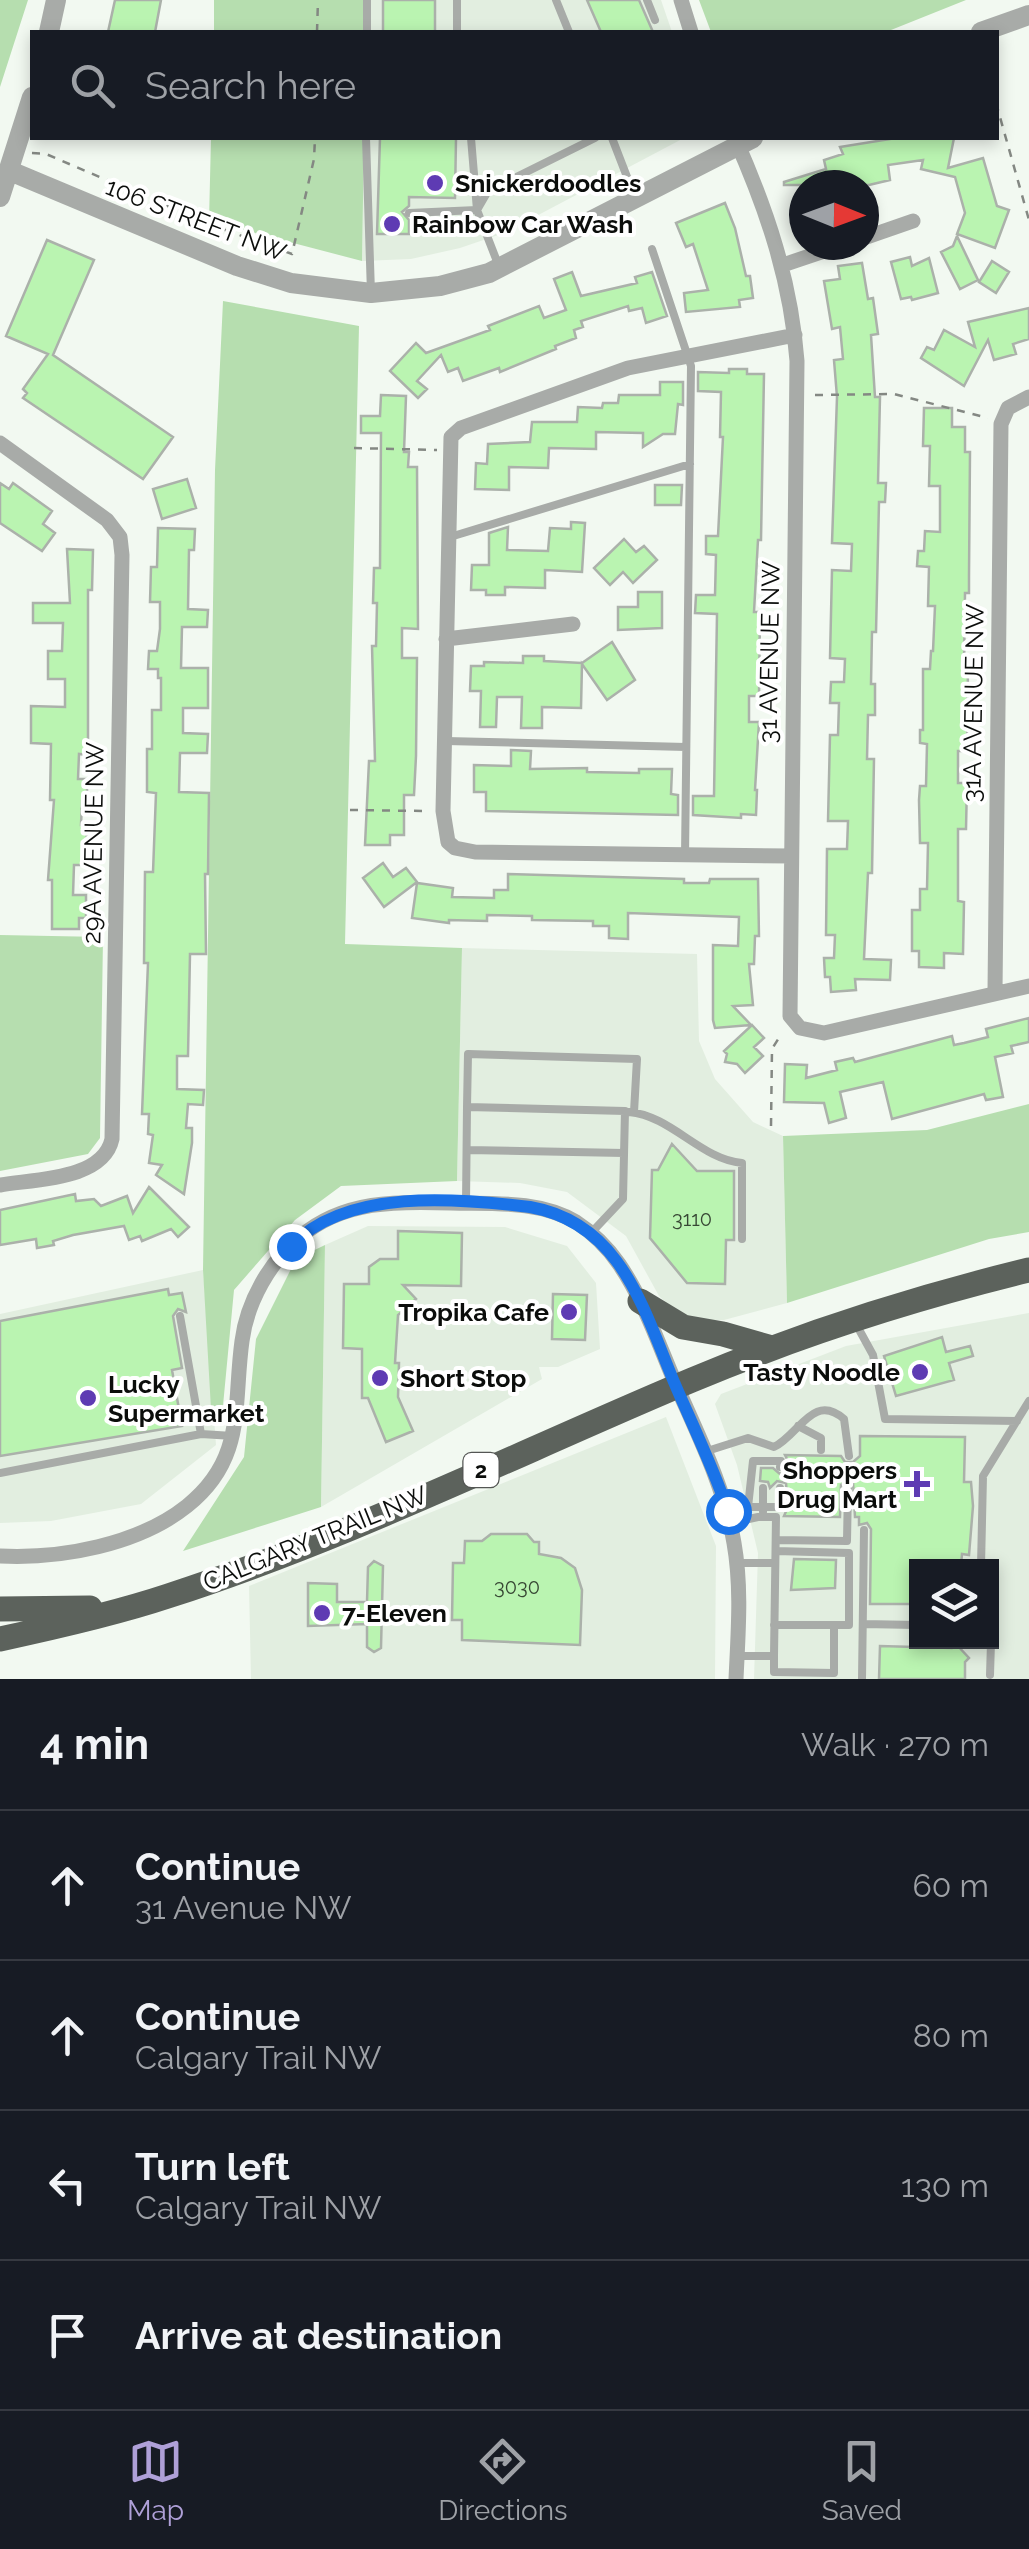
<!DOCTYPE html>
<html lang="en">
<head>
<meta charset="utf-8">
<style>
  body { margin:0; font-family:Raleway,sans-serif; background:#20242c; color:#f1f3f6 }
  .controls { position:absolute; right:30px; bottom:30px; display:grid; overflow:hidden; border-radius:0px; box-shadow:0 5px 15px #0003 }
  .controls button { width:90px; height:90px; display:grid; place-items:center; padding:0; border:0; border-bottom:2px solid #363941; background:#171b24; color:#f1f3f6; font:50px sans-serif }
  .compass { position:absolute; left:789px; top:170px; width:90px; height:90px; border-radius:50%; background:#171b24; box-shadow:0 5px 15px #0003; rotate:91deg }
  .stop { position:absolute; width:30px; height:30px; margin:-22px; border:8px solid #1a73e8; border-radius:50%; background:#fff }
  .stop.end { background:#1a73e8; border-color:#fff; box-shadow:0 2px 10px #0008 }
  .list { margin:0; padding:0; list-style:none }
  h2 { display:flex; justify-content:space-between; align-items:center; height:130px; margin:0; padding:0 40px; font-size:42px }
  h2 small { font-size:32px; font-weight:400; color:#9ea1a6 }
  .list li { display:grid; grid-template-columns:65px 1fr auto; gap:30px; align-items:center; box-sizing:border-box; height:150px; padding:0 40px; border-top:2px solid #363941 }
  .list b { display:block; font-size:38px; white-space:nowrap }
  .list p { margin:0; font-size:32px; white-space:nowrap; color:#9ea1a6 }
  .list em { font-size:32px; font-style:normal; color:#9ea1a6 }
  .icon { flex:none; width:55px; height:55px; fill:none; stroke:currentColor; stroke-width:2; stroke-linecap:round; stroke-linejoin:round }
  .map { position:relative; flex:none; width:1029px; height:1679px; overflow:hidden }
  .search { position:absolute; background:#171b24; box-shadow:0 5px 15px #0003; left:30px; right:30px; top:30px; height:110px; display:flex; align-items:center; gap:25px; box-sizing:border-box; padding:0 35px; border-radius:0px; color:#9ea1a6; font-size:38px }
  .sheet { height:730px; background:#171b24 }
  nav { display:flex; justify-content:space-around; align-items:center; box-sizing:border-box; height:140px; border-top:2px solid #363941; background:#171b24; font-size:28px; color:#9ea1a6 }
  nav a { display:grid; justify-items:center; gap:5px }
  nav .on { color:#afa0d8 }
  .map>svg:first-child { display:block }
  .built { fill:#e2eee0; fill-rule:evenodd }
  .green { fill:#b6deaf }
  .building { fill:#baf4b1; stroke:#abb1aa; stroke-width:2.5 }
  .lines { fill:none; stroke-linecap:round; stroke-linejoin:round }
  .path { stroke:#848883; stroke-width:2.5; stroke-dasharray:8 8; stroke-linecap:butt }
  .service { stroke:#a8aba8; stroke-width:8 }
  .minor { stroke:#a8aba8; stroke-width:15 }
  .tertiary { stroke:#a8aba8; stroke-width:20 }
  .trunk { stroke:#5c625c; stroke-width:25 }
  .route { stroke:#1a73e8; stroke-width:12 }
  .poi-dot { fill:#5e3bb3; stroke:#fff; stroke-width:4 }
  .labels { text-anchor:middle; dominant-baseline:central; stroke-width:8; stroke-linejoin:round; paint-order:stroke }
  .number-label { font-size:20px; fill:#374734 }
  .shield { fill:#fff; stroke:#545654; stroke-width:2.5 }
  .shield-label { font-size:22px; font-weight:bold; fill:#0b0d0b }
  .poi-label { font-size:25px; font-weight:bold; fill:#0b0d0b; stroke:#fff; text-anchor:start }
  .street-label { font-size:25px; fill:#0b0d0b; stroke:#fff }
</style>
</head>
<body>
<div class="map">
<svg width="1029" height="1679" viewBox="0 0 1029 1679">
  <rect width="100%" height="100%" fill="#f2f9f1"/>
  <path class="built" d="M366,0h295l11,32h-307z
    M364,138h320l-180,95 -44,15 -49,11 -49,2z
    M462,948l235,6 2,87 16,38 38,43 30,14 4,167 -63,17 -27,1 -21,-9 -17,-16 -33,-60 -59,-44 -47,-9 -63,-2z
    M368,1226l137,1 62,19 29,37 4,66 -42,18h-19l3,12 -221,128 4,-262z
    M203,1270l13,175 -75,59 -90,17 -51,2v-209z
    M1029,1313v366h-275l4,-126 -21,-88 -22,-61 6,-10 125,-48zM916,1566h76v76h-76z
    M666,1417l50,129 -1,133h-464l-2,-93z"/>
  <path class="green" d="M0,0h28l-28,87z
    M214,0h152l-1,32h-151z
    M699,0h267l-80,32h-175z
    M211,138h153l-2,123 -153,-40z
    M223,301l136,25 -14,618 117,4 -5,233 -116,5 -46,34 -61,70 -12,126 -11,-7 -8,-139 12,-800z
    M0,935l103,2 -3,201 -12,16 -88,17z
    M1029,1104v128l-40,7 -202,64 -4,-167 144,-6z
    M325,1245l-4,262 -138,44 61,-94 12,-118 40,-80z"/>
  <path class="building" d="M115,0h46l-6,32h-47z
    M383,0h52v32h-52z
    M587,0h52l14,32h-52z
    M380,138h76l-1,60 -46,-1v9l-7,6 7,8v14h-32z
    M896,138h58l-6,30 35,-10 14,48 12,4 -14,38 -38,-14 8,-21 -10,-36 -34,-8 2,-9 -35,5 2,15 -21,5h-85v-3l42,-13 -2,-9 19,-6 -3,-7z
    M725,203l10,25 11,48h4l3,22 -14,2 1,7 -54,5 -2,-19 24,-3 -15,-46 -7,3 -10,-24z
    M957,236l21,44 -18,9 -19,-37 12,-6z
    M47,240l47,20 -41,95 120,82 -30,42 -120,-81 4,-5 -4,-4 25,-35 -42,-18z
    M910,257l2,9 17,-8 9,35 -26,7 -1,-3 -10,2 -10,-37z
    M992,261l17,11 -13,21 -17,-11z
    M862,263l6,36 5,-1 5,36 -7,1 4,62h5l-2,86h8l-1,19h-6l-3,130h-4l-1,52h4v31h-7l-1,44h7l-2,114h-4l-4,86 27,1 -1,20 -35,-1 1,11 -25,2 -1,-15h-5l-1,-19h10l1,-23h-9l1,-86h20l1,-28h-20l2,-86h8l1,-32h-9l1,-21h13l1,-23 -15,-1 2,-88 19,1 1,-27 -20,-1 5,-146 -3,-37 9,-1 -3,-32 -8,2 -8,-48 16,-2 -2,-13z
    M572,272l9,24 56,-13 -2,-6 17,-5 15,44 -21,7 -4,-15 -13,3 -1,-5 -47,15 2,6 -9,3 2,8 -21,8 1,3 -56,23 -1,-4 -36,13 -5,-13 -10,4 -7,-17 -24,26 10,8 -9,9 -28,-27 26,-28 10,10 64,-23 -2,-4 51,-20 5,12 22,-8 -12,-31z
    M1029,308v31l-16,5 3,10 -22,6 -6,-20 -24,46 -43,-28 6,-11 7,3 10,-20 31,17 -7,-25z
    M729,369h18v5h17l-3,166h-3l-4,72h6l-1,84h-10v26h10l-4,68h2l-1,25 -15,-1v4l-48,-3v-19h21l3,-182 -22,-1 1,-18h19l1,-40 -10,-1v-18h12l5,-99h-3l1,-45 -23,-1v-19l31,1z
    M660,382h23v23l-5,-1 -3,30h-12l-20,13v-14l-47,-1v17l-47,-1 -1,20 -39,-1v23l-34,-1 1,-26 11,1 1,-20 42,-2 2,-20h45l1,-15 24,1 1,-5h15l1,-8h41z
    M381,395l25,1 -2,56h5l-1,15h9l1,162 -16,-1v30h15l-1,98 -2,39h-10v40h-14v10h-25l4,-84h6l-3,-115h4l1,-43h-4l1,-35h6l1,-135h-20v-17h19z
    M924,408h28v19h13v25h5l-1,125v16h-4l-1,74h4l-1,84h-9v32h9l-1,46h-8v72l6,1 -1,52 -19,-1v15l-25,-1v-16h-7v-41h8v-21h7l1,-46h-8l-1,-43 1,-14h6l1,-42 -7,-1v-13h3v-61h7l1,-18h2l2,-45h-7l1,-39 -12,-1 1,-15h6l1,-20 15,1v-46h-11l1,-40h-7z
    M187,479l9,29 -34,11 -9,-30z
    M0,483l9,6 4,-6 39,28 -9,13 12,9 -13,18 -42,-28z
    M655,485h27l-1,20h-26z
    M571,522l14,1 -3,49 -37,-2v18l-40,-1v8h-19v-5h-15l1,-25h17v-32l19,-6 -1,23 41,1 2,-23 21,1z
    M158,528l37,1 -1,21h-5l-1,59 20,1 -1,17h-25l-1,41h27v40h-25v25l25,1 -1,19h-27l-1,39 30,1 -1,81h-3l1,80h-16l-2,102h-11v33l27,1 -1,15 -15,-1 -2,24h6v15l-8,51 -28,-19 6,-10 -13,-2 4,-28 -5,-1 1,-20h-7l6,-151h-4l1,-91h8l3,-79 -9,-1v-43h5v-39h9v-32h-3v-9h-10l1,-18h8l3,-22v-27h-10l1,-35h6z
    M624,539l12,13 8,-6 13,14 -24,23 -10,-11 -13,13 -16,-17z
    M67,549l26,1 -1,40h-4v165l-9,-1 -1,25h9v22h-5l-1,24h6l-1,40h-12l-1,30h13v23h-7v11h-27v-49h-4l6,-80h-4l1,-56 -20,-1v-37l34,1v-28h-17v-28h14l1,-28h-30v-20h37z
    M638,592h24v36l-44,2v-23h20z
    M612,642l23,38 -28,20 -25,-36 -1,44 -39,-1v21h-21l1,-31h-25l-1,30h-16l1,-36h-11l1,-25h13v-4l39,1v-7h21v5l38,2z
    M511,750l20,1 -1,18 57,-1v4l52,1v-4h33l-1,25 7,1v20l-192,-4v-19h-12v-27l37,1z
    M383,863l10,14 13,-9 11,14 -33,25 -21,-29z
    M508,874l176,5v4h25l1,-4h48l1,57h-4l-1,28h-5l4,41 -20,1 18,19 -36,3 -2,-8v-75l25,1 1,-29 -111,-4v26l-19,-1v-12h-16v-5l-61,-1v-4l-45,-1v6l-38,-1v3l-37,-5 5,-35 36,5 -1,9 42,1v-8h14z
    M1029,1018v24l-18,4 2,7 -18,4 8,40 -17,3 -2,-6 -92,25 -9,-37 -43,10 6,26 -17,5 -5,-20 -40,-1 1,-38 22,1 -1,13 31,-8 -2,-8 18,-4 2,4 97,-26 2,9 10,-2 24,-6 -2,-8z
    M752,1025l12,13 -10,9 9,9 -18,17 -8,-9 -12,-2 2,-8 -3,-3z
    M672,1144l25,27h37v69h-8l-1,44 -38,-1 -37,-45 2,-68h6z
    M149,1187l40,40 -11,10 -7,-8 -29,12 -2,-5 -11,4 -5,-14 -51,9 -20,6 1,4 -17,3 -1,-9 -36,6v-35l75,-16 1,7 18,-2 7,7 26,-10 6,17z
    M398,1231l64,2 -1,53 -58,-1 13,14 -18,16 -3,48h4l-1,34 15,34 -27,11 -18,-44h-6v-49l-19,-1 1,-64h25v-17l11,-8h18z
    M168,1289l1,6 13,-2 4,19 -8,-3 -5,7 9,52 -10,2 10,56 -182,30v-135z
    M553,1294l34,1 -2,45 -33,-1z
    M942,1337l4,15 24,-6 3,10 -24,7 5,17 -58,16 -12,-40z
    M860,1436l105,1 -1,45h7l2,24 -4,49 -7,-1 -1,12h-45v38h-46l1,-75 -4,-6 -8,2v-8h-4l-2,-35 -6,-1 -6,4 -1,32 -56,-1 4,-9 -2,-24 -9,-2 -7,7 -2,-6 -8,-1 1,-13h12l7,6 5,-2 3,-11 -3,-6 56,1 4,6h8l7,-6z
    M491,1534h36l7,8h5v12l22,4 14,10 7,22 -2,55 -118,-5v-20h-10l1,-57h11l1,-22h17z
    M794,1559l42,1 -1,28 -44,2z
    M374,1561l9,5 -2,82 -7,4 -7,-5v-23l-59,2v-43l29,1v18h30l1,-35z
    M956,1644l13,14 -4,4v17h-86l1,-33 72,2z"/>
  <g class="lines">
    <path class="path" d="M317,32l1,-32
      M996,103l33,117
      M32,153l14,1 168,72 78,28 22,-95 1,-21
      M815,395l79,-1 94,24
      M354,448l83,2
      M350,810l76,1
      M771,1126l1,-77 10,-16"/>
    <path class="service" d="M556,0l13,32
      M647,0l8,20
      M367,32v-32
      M457,32v-32
      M366,138l5,155
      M471,138l6,72 21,54
      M612,138l22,57
      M477,210l11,-19 107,-53
      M409,213l68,-3
      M652,249l39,117 -6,490
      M450,537l240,-73
      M446,741l240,6
      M467,1107l1,-53 169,5 -3,53
      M629,1112c43,4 71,47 113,51v76
      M467,1150l157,3
      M466,1203l1,-96 158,4 -2,88 -32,34
      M180,1316l21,118
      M856,1324l17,31 12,64 132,2
      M798,1426l23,12v12
      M704,1452l44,-14 26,9c25,-12 39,-55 70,-28l5,37
      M0,1473l201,-39 32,2
      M780,1488v19h-32l5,-46h28l-1,6
      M763,1512v-24
      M731,1523l27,-6h18l-2,139h-35
      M776,1540l71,1 1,-53
      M776,1551l73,2v72h-15
      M737,1563h38
      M981,1566l2,-90 46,-75
      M863,1624l53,1
      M774,1656v16l60,1v-48h-60
      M990,1675l1,-33
      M862,1679l2,-149"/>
    <path class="minor" d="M681,0l10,32
      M735,138c32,72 56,143 62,223l-7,655 10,12 24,5 205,-47
      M864,238l49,-17
      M783,265l59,-20
      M0,443l107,77 13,17 2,18 -10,584c-9,41 -77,40 -112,46
      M446,639l127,-15
      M791,856l-316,-4 -20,-4 -7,-6 -5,-31 8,-374 10,-9 167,-60 167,-33
      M995,992l6,-568 7,-16 21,-11
      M0,1556c61,3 138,-11 187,-50 59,-47 46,-100 55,-165 5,-39 28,-80 58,-104 43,-37 98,-36 151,-34 41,1 88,-3 125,19 17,11 32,26 43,42 26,38 40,82 58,123 22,50 48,102 57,156 8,45 4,91 2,136"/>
    <path class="tertiary" d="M49,32l7,-32
      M981,32l48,-17
      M10,171l227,95 54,17 80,10 69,-7 49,-13 264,-135
      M0,197l32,-100"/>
    <path class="trunk" d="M640,1301l43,26 40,7 49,14
      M0,1609l90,-1
      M0,1639c56,-12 114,-25 168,-43 180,-58 350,-143 524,-216 109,-46 222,-82 337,-110"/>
  </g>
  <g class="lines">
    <path class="route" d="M291,1246c55,-58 166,-48 239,-39 91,16 113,101 144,175 18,42 39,85 54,129"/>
  </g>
  <g class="poi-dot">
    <circle cx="435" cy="183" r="10"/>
    <circle cx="392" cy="224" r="10"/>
    <circle cx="569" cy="1312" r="10"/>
    <circle cx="920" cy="1372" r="10"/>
    <circle cx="380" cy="1378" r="10"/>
    <circle cx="88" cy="1398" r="10"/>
    <path d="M912 1469h10v10h10v10h-10v10h-10v-10h-10v-10h10z"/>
    <circle cx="322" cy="1613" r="10"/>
  </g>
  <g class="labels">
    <g class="number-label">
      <text x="692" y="1219">3110</text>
      <text x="517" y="1587">3030</text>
    </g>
    <rect class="shield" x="463.5" y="1453" width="35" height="34" rx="8"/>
    <g class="shield-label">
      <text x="481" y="1470">2</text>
    </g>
    <g class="poi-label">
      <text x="455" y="183">Snickerdoodles</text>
      <text x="412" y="224">Rainbow Car Wash</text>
      <text x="549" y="1312" text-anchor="end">Tropika Cafe</text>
      <text x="900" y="1372" text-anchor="end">Tasty Noodle</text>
      <text x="400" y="1378">Short Stop</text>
      <text x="108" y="1384">Lucky<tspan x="108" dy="29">Supermarket</tspan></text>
      <text x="897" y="1470" text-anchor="end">Shoppers<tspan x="897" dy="29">Drug Mart</tspan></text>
      <text x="342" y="1613">7-Eleven</text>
    </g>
    <g class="street-label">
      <text transform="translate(196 219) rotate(21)">106 STREET NW</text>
      <text transform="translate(769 652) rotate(-89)">31 AVENUE NW</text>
      <text transform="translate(973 703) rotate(-89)">31A AVENUE NW</text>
      <text transform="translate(93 843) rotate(-89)">29A AVENUE NW</text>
      <text transform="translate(315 1538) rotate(-22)">CALGARY TRAIL NW</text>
    </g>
  </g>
</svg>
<div class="controls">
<button><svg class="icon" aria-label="layers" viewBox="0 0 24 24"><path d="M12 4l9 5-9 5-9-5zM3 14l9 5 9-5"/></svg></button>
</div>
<svg class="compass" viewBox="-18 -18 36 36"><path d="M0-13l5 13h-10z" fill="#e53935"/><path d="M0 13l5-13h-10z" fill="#9ea1a6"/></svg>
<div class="stop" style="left:728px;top:1511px"></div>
<div class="stop end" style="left:291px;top:1246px"></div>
<div class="search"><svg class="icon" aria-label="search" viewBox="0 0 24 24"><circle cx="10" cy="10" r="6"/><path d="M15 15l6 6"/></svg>Search here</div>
</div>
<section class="sheet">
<h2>4 min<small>Walk · 270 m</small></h2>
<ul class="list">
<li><svg class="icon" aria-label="ahead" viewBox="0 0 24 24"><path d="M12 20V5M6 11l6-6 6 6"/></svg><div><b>Continue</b><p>31 Avenue NW</p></div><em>60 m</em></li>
<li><svg class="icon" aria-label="ahead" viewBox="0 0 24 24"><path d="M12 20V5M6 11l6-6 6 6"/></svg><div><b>Continue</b><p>Calgary Trail NW</p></div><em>80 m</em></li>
<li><svg class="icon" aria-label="left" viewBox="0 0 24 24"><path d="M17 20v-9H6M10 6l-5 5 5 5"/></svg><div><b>Turn left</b><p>Calgary Trail NW</p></div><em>130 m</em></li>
<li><svg class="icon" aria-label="arrive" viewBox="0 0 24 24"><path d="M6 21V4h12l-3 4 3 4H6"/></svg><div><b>Arrive at destination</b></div></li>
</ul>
</section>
<nav>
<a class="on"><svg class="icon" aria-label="map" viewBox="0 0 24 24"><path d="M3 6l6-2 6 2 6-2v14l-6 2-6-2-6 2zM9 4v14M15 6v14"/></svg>Map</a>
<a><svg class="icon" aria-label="directions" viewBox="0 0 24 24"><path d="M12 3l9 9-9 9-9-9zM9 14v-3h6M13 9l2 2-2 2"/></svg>Directions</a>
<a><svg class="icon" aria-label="saved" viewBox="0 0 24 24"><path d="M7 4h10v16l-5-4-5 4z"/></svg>Saved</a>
</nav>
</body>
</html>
